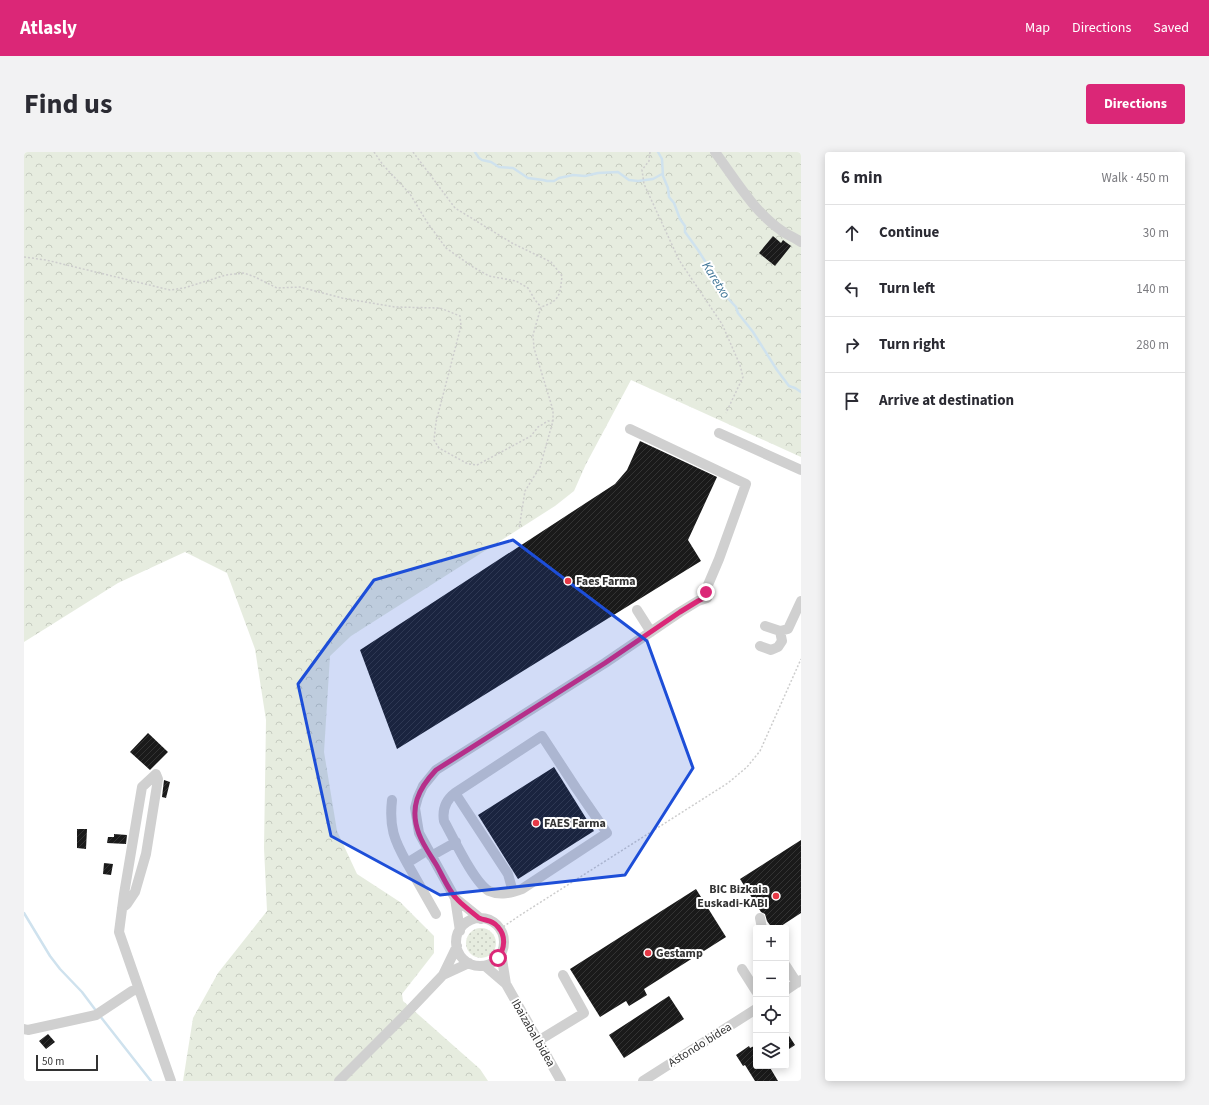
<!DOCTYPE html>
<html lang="en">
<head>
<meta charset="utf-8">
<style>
  body { margin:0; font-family:"Source Sans 3",sans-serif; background:#f2f2f3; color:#2b2b33 }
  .controls { position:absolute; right:12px; bottom:12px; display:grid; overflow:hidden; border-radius:4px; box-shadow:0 2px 10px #0003 }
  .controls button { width:36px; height:36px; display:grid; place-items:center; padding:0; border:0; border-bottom:1px solid #e1e1e2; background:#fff; color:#2b2b33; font:20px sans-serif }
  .scale { position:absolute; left:12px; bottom:10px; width:62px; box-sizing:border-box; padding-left:4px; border:2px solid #333; border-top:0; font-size:11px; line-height:14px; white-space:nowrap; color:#333; -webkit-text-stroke:3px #fff; paint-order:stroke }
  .stop { position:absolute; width:12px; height:12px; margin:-9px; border:3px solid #db2777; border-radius:50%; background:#fff }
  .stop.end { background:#db2777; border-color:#fff; box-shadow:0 1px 4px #0008 }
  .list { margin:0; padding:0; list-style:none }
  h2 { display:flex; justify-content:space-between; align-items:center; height:52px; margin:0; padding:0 16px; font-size:17px }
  h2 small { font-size:13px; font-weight:400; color:#7c7c81 }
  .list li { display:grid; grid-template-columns:26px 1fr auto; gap:12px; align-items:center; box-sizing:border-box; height:56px; padding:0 16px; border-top:1px solid #e1e1e2 }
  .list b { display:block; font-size:15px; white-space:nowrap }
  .list em { font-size:13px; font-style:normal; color:#7c7c81 }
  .icon { flex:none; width:22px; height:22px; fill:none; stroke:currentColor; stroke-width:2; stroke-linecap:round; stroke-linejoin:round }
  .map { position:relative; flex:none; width:777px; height:929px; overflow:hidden; border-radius:4px }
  header { display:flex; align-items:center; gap:24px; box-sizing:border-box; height:56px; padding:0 20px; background:#db2777; color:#fff }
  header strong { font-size:19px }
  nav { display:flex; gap:22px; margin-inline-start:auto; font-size:14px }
  .intro { display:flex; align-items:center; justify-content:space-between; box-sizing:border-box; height:96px; padding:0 24px }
  h1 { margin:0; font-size:28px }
  .button { padding:10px 18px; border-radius:4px; background:#db2777; color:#fff; font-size:14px; font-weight:700 }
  main { display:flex; gap:24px; padding:0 24px }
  aside { flex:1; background:#fff; border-radius:4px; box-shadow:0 2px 10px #0003 }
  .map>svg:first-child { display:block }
  .grass { fill:url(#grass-dots) }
  .forest { fill:url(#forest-crowns) }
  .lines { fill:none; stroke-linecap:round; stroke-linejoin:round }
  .stream { stroke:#cfe2ee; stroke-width:2.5 }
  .building { fill:url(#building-hatch) }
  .path { stroke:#cdcdcd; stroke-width:1.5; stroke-dasharray:2 2; stroke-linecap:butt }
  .minor { stroke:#d0d0d0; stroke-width:10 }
  .route { stroke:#db2777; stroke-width:5 }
  .marked { fill:#1d4ed8; fill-opacity:0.2; stroke:#1d4ed8; stroke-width:3; stroke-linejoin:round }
  .poi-dot { fill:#e63946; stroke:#fff; stroke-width:1.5 }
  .labels { text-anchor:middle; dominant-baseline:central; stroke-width:4; stroke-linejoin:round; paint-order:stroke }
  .poi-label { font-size:12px; font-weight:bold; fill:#333; stroke:#fff; text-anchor:start }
  .street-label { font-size:12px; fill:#333; stroke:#fff }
  .water-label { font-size:13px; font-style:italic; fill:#3f7597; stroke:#fff }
</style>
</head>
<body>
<header>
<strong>Atlasly</strong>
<nav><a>Map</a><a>Directions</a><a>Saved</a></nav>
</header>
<div class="intro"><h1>Find us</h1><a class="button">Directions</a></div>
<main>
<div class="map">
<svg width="777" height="929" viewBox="0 0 777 929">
  <defs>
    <pattern id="grass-dots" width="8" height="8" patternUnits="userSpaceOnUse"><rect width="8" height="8" fill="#e6ecdf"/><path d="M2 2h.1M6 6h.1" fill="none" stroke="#c6cbc0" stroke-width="1.8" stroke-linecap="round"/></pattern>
    <pattern id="forest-crowns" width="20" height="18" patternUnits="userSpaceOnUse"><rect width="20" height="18" fill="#e6ecdf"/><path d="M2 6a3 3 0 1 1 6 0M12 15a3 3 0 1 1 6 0" fill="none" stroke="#c6cbc0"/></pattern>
    <pattern id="building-hatch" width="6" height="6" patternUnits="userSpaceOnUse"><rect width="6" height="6" fill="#1a1a1a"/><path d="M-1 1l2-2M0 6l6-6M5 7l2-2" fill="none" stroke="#333"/></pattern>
  </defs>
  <rect width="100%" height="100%" fill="#fff"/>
  <path class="grass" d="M442 791a15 15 0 1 1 30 0a15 15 0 1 1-30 0Z"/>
  <path class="forest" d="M0,0h777v305l-170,-77 -45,84 -12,27 -19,15 -204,130 -21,20 -6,96 13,79 20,43 43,28 34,34v17l-32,41 1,7 77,68 8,12h-305l10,-63 25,-45 49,-62 -3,-63 2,-128 -11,-71 -28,-76 -42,-21 -67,31 -94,59z"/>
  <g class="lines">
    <path class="stream" d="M451,0l4,6 3,2 9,2 8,5 14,1 15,10 15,2 4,1h7l5,-3 14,-3 12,1 13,-3 20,-1 11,8 9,1 15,-2 9,-5
      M634,0l4,7 1,17 5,12 1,9 5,6 6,16 5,7v6l13,18 12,19 1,6 13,19 12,13 2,6 15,19 24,38 12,16 6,2 6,4
      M0,761l26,43 10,13 22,23 15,20
      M76,864l51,65"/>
  </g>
  <path class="building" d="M749,84l8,7 2,-3 8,6 -16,20 -16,-13z
    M616,289l77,36 -29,63 13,21 -304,188 -37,-99 255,-166 12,-14z
    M124,581l20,19 -18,18 -20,-18z
    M530,615l40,64 -76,48 -40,-64z
    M140,628l6,2 -4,16 -4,-1z
    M53,677h10l-1,20 -9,-1z
    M90,682l13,1 -1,9 -19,-1 1,-6h6z
    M777,688v73l-23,15h-6l-5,-7 -2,-7 -4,-2 -21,-33z
    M80,711l9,1 -2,11 -8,-1z
    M672,737l30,48 -82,52 3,6 -18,11 -3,-5 -26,16 -30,-48z
    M645,844l15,23 -60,39 -15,-23z
    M762,879l9,14 -9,6z
    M24,882l7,8 -9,7 -7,-8z
    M732,893v21h13l9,15h-23l-10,-16 -2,1 -7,-11 13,-9 1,2z"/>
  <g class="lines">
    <path class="path" d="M350,0l9,13 27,29 17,28 19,26 27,19 16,9 27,5 12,7 7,12 6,7
      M389,0l42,56 57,35 39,19 11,14c-2,19 -2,25 -21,31l-8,28 1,13 19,62v11l-13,46 -15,24 -6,38
      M626,0l-1,9 -7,9 2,14 35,76 43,64 18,41 3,12 -17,36
      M0,105l22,3 124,30 14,-2 42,-13 18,-2 11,4 22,11 23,-1 42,11 53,9 45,1 20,8 1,10 -25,96 -2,18 5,8 29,16 9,1 54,-29 7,-9 10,-6h5
      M476,777l22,-15 206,-131 19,-16 13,-16 41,-92"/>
    <path class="minor" d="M691,0c20,27 39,60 67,79 6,4 13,7 19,11
      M606,277l116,55 -27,75 -17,40
      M695,281l82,37
      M613,458l14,22
      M741,474l15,5
      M736,494l11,4 7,-3 4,-6 -2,-10 8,-2 13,-28
      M518,584l34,52 31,45 -85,56c-11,4 -22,7 -33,2 -15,-8 -36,-54 -45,-70 -2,-12 2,-21 11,-28z
      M431,641l53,81 5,18
      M368,648c-3,27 2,40 15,63l21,-13
      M407,704l25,-14
      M383,711l29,51
      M431,746l5,33
      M98,756l5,-4 8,-12 11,-38 12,-75 -2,-5 -14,13 -18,107 -5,38 52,149
      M736,766l2,10
      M432 790a24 24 0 1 1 48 0a24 24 0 1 1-48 0Z
      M457,767l-26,-21 -36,-65 -4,-25 3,-11 5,-11 13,-16 169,-107 75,-51 18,-11 9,-3
      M477,801l5,31
      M461,814l21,18 55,97
      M762,814l11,17
      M718,817l14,22
      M419,823l26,-12
      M762,838l15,-10
      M0,877l4,1 68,-15 36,-24 6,-2
      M514,889l46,-28 -21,-38
      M315,929l65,-65 39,-41 14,-29
      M619,929l113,-72"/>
  </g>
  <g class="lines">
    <path class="route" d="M474,806c7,-10 8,-22 0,-31 -5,-7 -12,-6 -19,-9 -5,-4 -19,-15 -23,-20 -7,-7 -14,-23 -19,-32 -6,-10 -14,-21 -18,-32 -10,-26 -1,-45 17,-64l169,-107 75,-51 18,-11 4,-2 4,-7"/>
  </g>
  <path class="marked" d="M489,388l134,101 46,127 -68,107 -185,20 -109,-59 -33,-152 76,-104z"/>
  <g class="poi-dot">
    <circle cx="544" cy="429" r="4"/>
    <circle cx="512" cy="671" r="4"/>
    <circle cx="752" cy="744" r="4"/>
    <circle cx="624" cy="801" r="4"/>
  </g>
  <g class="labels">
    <g class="poi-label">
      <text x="552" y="429">Faes Farma</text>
      <text x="520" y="671">FAES Farma</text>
      <text x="744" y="737" text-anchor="end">BIC Bizkaia<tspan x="744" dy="14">Euskadi-KABI</tspan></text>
      <text x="632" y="801">Gestamp</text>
    </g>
    <g class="street-label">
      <text transform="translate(509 881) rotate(60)">Ibaizabal bidea</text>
      <text transform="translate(676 893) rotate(-32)">Astondo bidea</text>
    </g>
    <g class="water-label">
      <text transform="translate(692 128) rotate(58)">Karetxo</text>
    </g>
  </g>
</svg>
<div class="controls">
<button>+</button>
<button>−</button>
<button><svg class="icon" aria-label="locate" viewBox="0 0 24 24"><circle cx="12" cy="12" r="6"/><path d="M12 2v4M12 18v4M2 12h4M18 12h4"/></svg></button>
<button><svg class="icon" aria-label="layers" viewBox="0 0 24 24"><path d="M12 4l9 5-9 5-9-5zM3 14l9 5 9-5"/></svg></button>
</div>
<div class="scale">50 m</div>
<div class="stop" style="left:474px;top:806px"></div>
<div class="stop end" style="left:682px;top:440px"></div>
</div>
<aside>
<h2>6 min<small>Walk · 450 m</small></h2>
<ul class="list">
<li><svg class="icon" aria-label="ahead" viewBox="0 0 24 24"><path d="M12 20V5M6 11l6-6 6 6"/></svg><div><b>Continue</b></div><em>30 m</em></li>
<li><svg class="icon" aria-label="left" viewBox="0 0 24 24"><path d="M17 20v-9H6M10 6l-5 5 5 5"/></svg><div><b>Turn left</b></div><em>140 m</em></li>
<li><svg class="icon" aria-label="right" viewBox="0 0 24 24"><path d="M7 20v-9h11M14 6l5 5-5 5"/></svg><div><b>Turn right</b></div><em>280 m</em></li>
<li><svg class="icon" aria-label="arrive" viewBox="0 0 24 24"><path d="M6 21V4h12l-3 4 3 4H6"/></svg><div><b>Arrive at destination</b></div></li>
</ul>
</aside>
</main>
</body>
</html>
